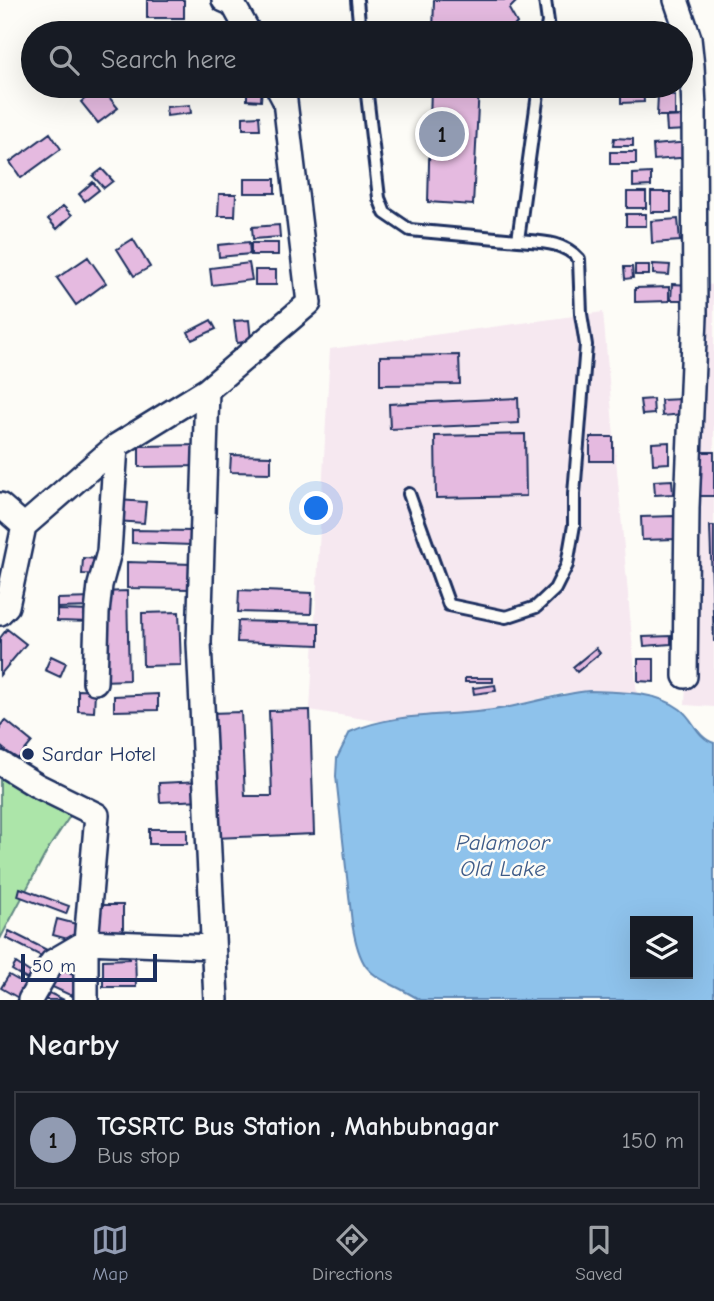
<!DOCTYPE html>
<html lang="en">
<head>
<meta charset="utf-8">
<style>
  body { margin:0; font-family:"Comic Neue",sans-serif; background:#242831; color:#f1f3f6 }
  .controls { position:absolute; right:21px; bottom:21px; display:grid; overflow:hidden; border-radius:0px; box-shadow:0 7px 28px #0002 }
  .controls button { width:63px; height:63px; display:grid; place-items:center; padding:0; border:0; border-bottom:2px solid #363941; background:#171b24; color:#f1f3f6; font:35px sans-serif }
  .scale { position:absolute; left:21px; bottom:18px; width:136px; box-sizing:border-box; padding-left:7px; border:4px solid #1b2f5e; border-top:0; font-size:19px; line-height:24px; white-space:nowrap; color:#1b2f5e; -webkit-text-stroke:5px #fdfcf7; paint-order:stroke }
  .you { position:absolute; left:317px; top:509px; width:24px; height:24px; margin:-18px; border:5px solid #fff; border-radius:50%; background:#1a73e8; box-shadow:0 0 0 10px #1a73e833 }
  .badge { display:grid; place-items:center; width:46px; height:46px; border-radius:50%; background:#919bb2; color:#111; font-size:23px; font-weight:700 }
  .pin { position:absolute; translate:-50% -50%; border:4px solid #fff; box-shadow:0 2px 7px #0006 }
  .list { margin:0; padding:0; list-style:none }
  h2 { display:flex; justify-content:space-between; align-items:center; height:91px; margin:0; padding:0 28px; font-size:30px }
  h2 small { font-size:23px; font-weight:400; color:#9ea1a6 }
  .list li { display:grid; grid-template-columns:46px 1fr auto; gap:21px; align-items:center; box-sizing:border-box; height:98px; margin:0 14px 14px; padding:0 14px; border:2px solid #363941; border-radius:0px }
  .list b { display:block; font-size:26px; white-space:nowrap }
  .list p { margin:0; font-size:23px; white-space:nowrap; color:#9ea1a6 }
  .list em { font-size:23px; font-style:normal; color:#9ea1a6 }
  .icon { flex:none; width:38px; height:38px; fill:none; stroke:currentColor; stroke-width:2; stroke-linecap:round; stroke-linejoin:round }
  .map { position:relative; flex:none; width:714px; height:1000px; overflow:hidden }
  .search { position:absolute; background:#171b24; box-shadow:0 7px 28px #0002; left:21px; right:21px; top:21px; height:77px; display:flex; align-items:center; gap:18px; box-sizing:border-box; padding:0 24px; border-radius:38px; color:#9ea1a6; font-size:26px }
  .sheet { height:203px; background:#171b24 }
  nav { display:flex; justify-content:space-around; align-items:center; box-sizing:border-box; height:98px; border-top:2px solid #363941; background:#171b24; font-size:19px; color:#9ea1a6 }
  nav a { display:grid; justify-items:center; gap:4px }
  nav .on { color:#919bb2 }
  .map>svg:first-child { display:block }
  .built { fill:#f6e8f0 }
  .green { fill:#ace5a9; stroke:#648a84; stroke-width:2 }
  .water { fill:#8ec2eb; stroke:#6087b3; stroke-width:2; fill-rule:evenodd }
  .building { fill:#e5bae0; stroke:#1b2f5e; stroke-width:2 }
  .lines { fill:none; stroke-linecap:round; stroke-linejoin:round }
  .service-casing { stroke:#1b2f5e; stroke-width:16 }
  .minor-casing { stroke:#1b2f5e; stroke-width:28 }
  .service { stroke:#fdfcf7; stroke-width:10 }
  .minor { stroke:#fdfcf7; stroke-width:23 }
  .poi-dot { fill:#1b2f5e; stroke:#fdfcf7; stroke-width:2.5 }
  .labels { text-anchor:middle; dominant-baseline:central; stroke-width:5; stroke-linejoin:round; paint-order:stroke }
  .poi-label { font-size:21px; fill:#1b2f5e; stroke:#fdfcf7; text-anchor:start }
  .water-label { font-size:23px; font-style:italic; fill:#3e5b88; stroke:#fdfcf7 }
</style>
</head>
<body>
<div class="map">
<svg width="714" height="1000" viewBox="0 0 714 1000">
  <rect width="100%" height="100%" fill="#fdfcf7"/>
  <filter id="ink" filterUnits="userSpaceOnUse"><feTurbulence type="fractalNoise" baseFrequency=".0143" numOctaves="2"/><feDisplacementMap in="SourceGraphic" scale="14" xChannelSelector="R" yChannelSelector="G"/><feConvolveMatrix kernelMatrix="1 2 1 2 8 2 1 2 1" color-interpolation-filters="sRGB"/></filter>
  <g filter="url(#ink)">
    <path class="built" d="M702,284l12,1v422l-29,-2z
      M603,312l34,383 -48,-4 -27,2 -67,17 -113,12 -72,-12 20,-361z"/>
    <path class="green" d="M0,773l70,43 -22,33 -48,90z"/>
    <path class="water" d="M589,691c29,1 66,0 91,18 14,10 16,28 34,34v257h-294c-45,-28 -58,-17 -68,-77l-16,-147 1,-18 13,-26c44,-20 96,-15 143,-22 33,-5 63,-16 96,-19zM635,921h53v53h-53z"/>
    <path class="building" d="M147,0h37v18h-37z
      M434,0h84l-9,9 8,14 -9,10h-75z
      M100,86l18,22 -20,15 -17,-21z
      M247,86h15l-1,15 -14,-1z
      M431,86h48l-6,119 -45,-3z
      M621,86h22l1,16 -23,1z
      M658,94l17,1v21h-18z
      M190,105l1,8 -24,3 -1,-9z
      M259,116l1,13h-17v-12z
      M687,116l1,14 -21,1 -1,-14z
      M50,133l11,16 -40,29 -11,-16z
      M614,138l19,1v7h-20z
      M691,142l1,15 -38,3 -1,-15z
      M610,152h26v12h-26z
      M102,169l11,12 -9,7 -11,-12z
      M651,173v13l-18,1v-13z
      M244,179h31v14h-31z
      M93,182l6,8 -14,11 -6,-7z
      M627,192h19v16h-19z
      M651,192h20v20h-20z
      M219,194h17l-1,22h-17z
      M63,206l9,9 -15,14 -9,-10z
      M626,214h20v12h-20z
      M678,219l2,22 -28,2 -1,-22z
      M279,225l1,12 -27,2 -1,-12z
      M133,239l17,28 -16,9 -17,-27z
      M249,242l1,12 -31,3 -1,-12z
      M251,243h27v12h-27z
      M88,257l18,26 -30,22 -19,-27z
      M249,263l3,17 -40,5 -2,-17z
      M653,264l17,1 -1,10 -16,-1z
      M635,265h14v10h-14z
      M624,267h8l1,11 -8,1z
      M255,270h21v15h-21z
      M672,284l20,1v15h-21z
      M669,287v14l-34,1v-14z
      M211,320l5,9 -24,11 -4,-8z
      M249,320l2,21 -14,2 -3,-22z
      M459,355l1,29 -80,1v-29z
      M518,398l1,25 -129,6 -1,-25z
      M653,399l1,15 -12,1 -2,-15z
      M682,399l1,15 -21,2 -1,-16z
      M525,434l1,62 -90,2 -1,-62z
      M590,437h23v24h-23z
      M669,442v21l-16,1 -1,-21z
      M200,445v21l-61,1v-21z
      M699,452h15v44h-16z
      M231,455l40,1v17l-41,-1z
      M672,480l1,14 -18,1 -1,-14z
      M118,500l28,2 -2,21 -28,-2z
      M675,516l1,23 -34,1 -1,-23z
      M710,526h4v116z
      M132,530l60,1v14l-60,-2z
      M83,558l17,1 -1,16 -17,-1z
      M127,562l65,2 -1,25 -64,-1z
      M239,590l73,3 -1,21 -73,-2z
      M127,591l2,89 -27,1 -2,-89z
      M93,598v9l-36,1v-9z
      M57,610l35,1v11l-35,-1z
      M179,612l2,53 -38,1 -1,-53z
      M238,621l81,2v22l-82,-3z
      M7,629l19,15 -26,31v-37z
      M671,636v8l-27,2 -1,-9z
      M596,648l4,5 -23,19 -4,-5z
      M51,656l15,7 -6,14 -15,-7z
      M638,659h16v23l-16,-1z
      M465,678h28v4h-28z
      M495,685l1,6 -22,3 -1,-6z
      M78,690l17,1 -1,21 -16,-1z
      M158,694v16l-44,1v-15z
      M310,710l4,124 -100,4 -4,-125 31,-1 4,84h27l-3,-85z
      M5,720l27,22 -15,18 -17,-14v-20z
      M202,781l1,19 -43,2 -1,-19z
      M149,829h38v15h-38z
      M20,888l49,18 -3,8 -48,-18z
      M98,905h25v30h-25z
      M57,919l23,6 -5,16 -22,-6z
      M9,931l38,19 -4,7 -37,-19z
      M129,948h6l1,39h-33v-27l26,-1z
      M16,963l21,14 -4,6 -21,-13z
      M55,966l25,11 -8,19 -26,-12z
      M9,975l21,12 -8,13 -21,-12z
      M43,990l21,10h-18l-7,-4z"/>
    <g class="lines">
      <g class="service-casing">
        <path id="service" d="M357,0l3,33
          M545,0l3,22 -2,11
          M366,86l13,112 6,15 25,17 108,10 21,-154
          M409,494l40,111 57,12 30,-10 19,-18 12,-24 7,-40v-31l12,-149 -5,-31 -2,-55c-16,-18 -39,-17 -61,-19"/>
      </g>
      <g class="minor-casing">
        <path id="minor" d="M224,0l9,4 16,29
          M676,0l13,38 3,28 2,42 1,208 -8,191 -2,169
          M0,505l24,21 92,-80 91,-56
          M0,613l7,-7 17,-80
          M95,682l2,-69 3,-28 9,-33 7,-106
          M0,763l36,22 61,30 -11,127 -34,20 -22,38
          M86,1000v-58l127,5
          M216,1000l-17,-357 8,-253 102,-87 -24,-202 -8,-15"/>
      </g>
      <use href="#service" class="service"/>
      <use href="#minor" class="minor"/>
    </g>
  </g>
  <circle class="poi-dot" cx="28" cy="754" r="7"/>
  <g class="labels">
    <g class="poi-label">
      <text x="42" y="754">Sardar Hotel</text>
    </g>
    <g class="water-label">
      <text x="503" y="842">Palamoor<tspan x="503" dy="26">Old Lake</tspan></text>
    </g>
  </g>
</svg>
<div class="controls">
<button><svg class="icon" aria-label="layers" viewBox="0 0 24 24"><path d="M12 4l9 5-9 5-9-5zM3 14l9 5 9-5"/></svg></button>
</div>
<div class="scale">50 m</div>
<div class="you"></div>
<div class="pin badge" style="left:442px;top:134px">1</div>
<div class="search"><svg class="icon" aria-label="search" viewBox="0 0 24 24"><circle cx="10" cy="10" r="6"/><path d="M15 15l6 6"/></svg>Search here</div>
</div>
<section class="sheet">
<h2>Nearby<small></small></h2>
<ul class="list">
<li><span class="badge">1</span><div><b>TGSRTC Bus Station , Mahbubnagar</b><p>Bus stop</p></div><em>150 m</em></li>
</ul>
</section>
<nav>
<a class="on"><svg class="icon" aria-label="map" viewBox="0 0 24 24"><path d="M3 6l6-2 6 2 6-2v14l-6 2-6-2-6 2zM9 4v14M15 6v14"/></svg>Map</a>
<a><svg class="icon" aria-label="directions" viewBox="0 0 24 24"><path d="M12 3l9 9-9 9-9-9zM9 14v-3h6M13 9l2 2-2 2"/></svg>Directions</a>
<a><svg class="icon" aria-label="saved" viewBox="0 0 24 24"><path d="M7 4h10v16l-5-4-5 4z"/></svg>Saved</a>
</nav>
</body>
</html>
